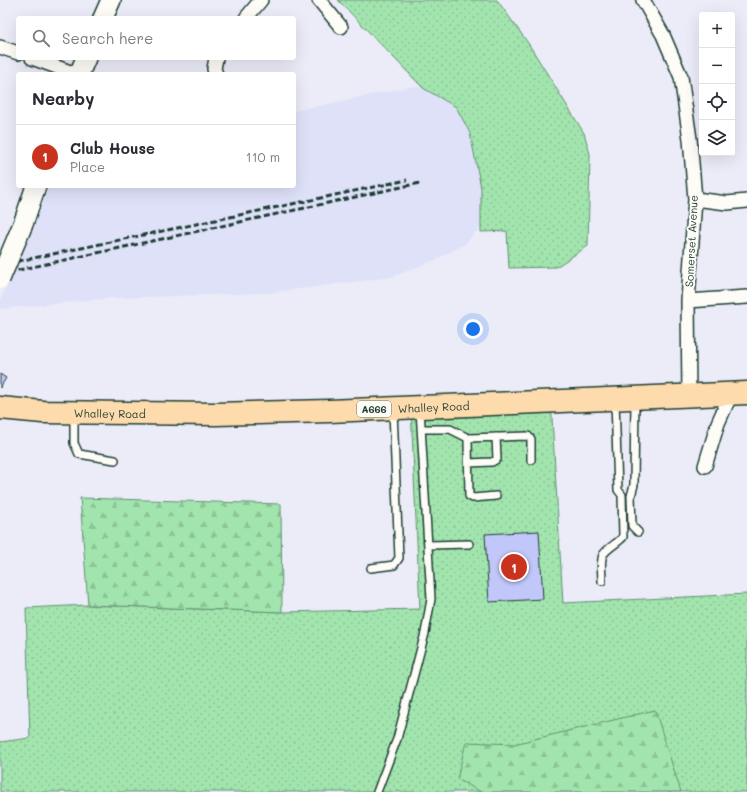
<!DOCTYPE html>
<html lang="en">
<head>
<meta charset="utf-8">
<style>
  body { margin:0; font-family:Mali,sans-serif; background:#f2f2f3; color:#2b2b33 }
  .controls { position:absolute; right:12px; top:12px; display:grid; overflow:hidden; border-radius:4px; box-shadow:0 4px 16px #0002 }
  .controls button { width:36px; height:36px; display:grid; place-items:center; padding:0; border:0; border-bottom:1px solid #e1e1e2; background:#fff; color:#2b2b33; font:20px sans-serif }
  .you { position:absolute; left:473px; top:329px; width:14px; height:14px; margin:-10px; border:3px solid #fff; border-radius:50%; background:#1a73e8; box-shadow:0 0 0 6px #1a73e833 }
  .badge { display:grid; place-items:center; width:26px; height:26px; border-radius:50%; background:#c8321e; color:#fff; font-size:13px; font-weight:700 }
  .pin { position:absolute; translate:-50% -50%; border:2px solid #fff; box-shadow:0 1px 4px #0006 }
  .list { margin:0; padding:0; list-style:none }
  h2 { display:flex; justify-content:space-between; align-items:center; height:52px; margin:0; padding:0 16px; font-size:17px }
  h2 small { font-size:13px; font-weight:400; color:#7c7c81 }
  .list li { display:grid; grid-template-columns:26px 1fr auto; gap:12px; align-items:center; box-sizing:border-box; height:64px; padding:0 16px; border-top:1px solid #e1e1e2 }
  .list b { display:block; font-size:15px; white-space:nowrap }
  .list p { margin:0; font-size:13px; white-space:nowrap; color:#7c7c81 }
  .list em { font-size:13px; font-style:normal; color:#7c7c81 }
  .icon { flex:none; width:22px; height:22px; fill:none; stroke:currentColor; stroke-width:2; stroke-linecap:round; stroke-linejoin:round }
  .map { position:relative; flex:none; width:747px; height:792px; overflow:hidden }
  .search { position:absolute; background:#fff; box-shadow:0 4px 16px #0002; left:16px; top:16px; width:280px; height:44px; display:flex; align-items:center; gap:10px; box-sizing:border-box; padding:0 14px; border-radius:4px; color:#7c7c81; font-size:15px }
  .panel { position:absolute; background:#fff; box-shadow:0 4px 16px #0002; left:16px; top:72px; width:280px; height:116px; border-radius:4px }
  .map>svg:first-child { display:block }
  .built { fill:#dee1f8 }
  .grass { fill:url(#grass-dots); stroke:#609071 }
  .forest { fill:url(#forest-firs); stroke:#609071 }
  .building { fill:#c1c7f9; stroke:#1f3d34 }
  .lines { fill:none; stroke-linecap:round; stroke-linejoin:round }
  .service-casing { stroke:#1f3d34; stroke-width:10 }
  .minor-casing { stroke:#1f3d34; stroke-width:16 }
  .secondary-casing { stroke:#1f3d34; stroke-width:22 }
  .trunk-casing { stroke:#1f3d34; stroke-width:25 }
  .service { stroke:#fdfcf7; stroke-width:7 }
  .minor { stroke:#fdfcf7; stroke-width:13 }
  .secondary { stroke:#fdfcf7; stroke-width:19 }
  .trunk { stroke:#fedbac; stroke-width:22 }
  .rail { stroke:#1f3d34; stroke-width:3; stroke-dasharray:6 3; stroke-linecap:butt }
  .secondary-bridge-casing { stroke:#1f3d34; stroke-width:22; stroke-linecap:butt }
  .secondary-bridge { stroke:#fdfcf7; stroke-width:19 }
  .labels { text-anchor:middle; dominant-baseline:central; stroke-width:4; stroke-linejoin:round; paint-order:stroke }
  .shield { fill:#fdfcf7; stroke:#62766e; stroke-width:1 }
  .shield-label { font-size:10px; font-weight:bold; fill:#1f3d34 }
  .street-label { font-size:11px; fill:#1f3d34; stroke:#fdfcf7 }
</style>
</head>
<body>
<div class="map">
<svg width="747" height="792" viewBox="0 0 747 792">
  <defs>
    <pattern id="grass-dots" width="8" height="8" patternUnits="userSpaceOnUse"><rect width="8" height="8" fill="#a2e4ae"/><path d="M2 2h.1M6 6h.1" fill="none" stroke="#8bc496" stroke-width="1.8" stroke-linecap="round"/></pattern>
    <pattern id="forest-firs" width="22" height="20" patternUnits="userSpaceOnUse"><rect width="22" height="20" fill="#a2e4ae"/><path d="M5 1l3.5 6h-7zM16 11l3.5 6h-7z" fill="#8bc496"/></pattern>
  </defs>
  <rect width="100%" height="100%" fill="#ebecf8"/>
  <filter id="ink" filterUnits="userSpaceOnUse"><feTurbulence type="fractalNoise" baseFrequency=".025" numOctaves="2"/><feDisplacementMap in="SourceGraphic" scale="8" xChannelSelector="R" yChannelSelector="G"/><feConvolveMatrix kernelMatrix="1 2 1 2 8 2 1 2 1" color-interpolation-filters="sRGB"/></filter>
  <g filter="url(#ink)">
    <path class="built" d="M414,86l9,2 33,19 14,26 11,55v38l-16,18 -28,15 -45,18 -125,16 -156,5 -111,11v-7l41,-116h253v-75z"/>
    <path class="grass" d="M338,0h159l31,43 56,90 6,21 -2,92 -32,21 -47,1 -2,-37 -26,1v-44l-11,-55 -14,-26 -33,-19z
      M551,401l12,202 184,-9v198h-747v-50l30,-4 -4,-130 62,-3 194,7 138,-3 -9,-201z"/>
    <path class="forest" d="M80,498l201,6 1,108 -194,-7z
      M655,710l26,82h-200l-24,-13 9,-37 48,2z"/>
    <path class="building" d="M0,374l6,4 -6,10z
      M539,531l4,68 -54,3 -4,-68z"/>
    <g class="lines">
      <g class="service-casing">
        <path id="service" d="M635,400l-1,85 -3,11 1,30 6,6
          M74,415v28l5,11 36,6
          M421,429h29l18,9 1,58 4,2 23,-2
          M468,438l60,-2 3,3v21
          M468,463l24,-1 5,-3 -1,-22
          M428,545l41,-1
          M371,568l23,-3 5,-7 -6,-147
          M602,581c0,-7 -2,-20 1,-26 4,-7 15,-12 20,-18l-1,-42 -4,-5 -3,-89
          M377,792l20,-53 28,-106 6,-34 -11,-190"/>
      </g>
      <g class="minor-casing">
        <path id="minor" d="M319,0l22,27
          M643,0l20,35 18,42 9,62 5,60 -7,102 1,95
          M246,18l15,-18
          M0,47l18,6
          M32,58l44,16
          M216,74l-2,-5 2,-11
          M695,199l32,4 20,-2
          M688,301l59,-4
          M705,466l13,-43 13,-29"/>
      </g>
      <g class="secondary-casing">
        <path id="secondary" d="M103,18l8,-18
          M79,74l7,-16
          M23,224l13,-38"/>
      </g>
      <g class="trunk-casing">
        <g id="trunk">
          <path id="s1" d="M0,408l43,4 173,2 113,-3 418,-18"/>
        </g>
      </g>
      <use href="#service" class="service"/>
      <use href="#minor" class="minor"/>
      <use href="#secondary" class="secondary"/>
      <use href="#trunk" class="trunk"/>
      <path class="rail" d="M0,265l407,-85
        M0,274l420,-91"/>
      <g class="secondary-bridge-casing">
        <path id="secondary-bridge" d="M0,279l23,-55"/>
      </g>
      <use href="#secondary-bridge" class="secondary-bridge"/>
    </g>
  </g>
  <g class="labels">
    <rect class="shield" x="357" y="401" width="34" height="16" rx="3"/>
    <g class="shield-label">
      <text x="374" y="409">A666</text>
    </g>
    <g class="street-label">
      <text transform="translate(691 241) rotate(-87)">Somerset Avenue</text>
      <text stroke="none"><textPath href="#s1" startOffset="434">Whalley Road</textPath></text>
      <text stroke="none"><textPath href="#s1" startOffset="110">Whalley Road</textPath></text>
    </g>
  </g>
</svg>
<div class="controls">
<button>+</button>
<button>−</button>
<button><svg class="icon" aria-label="locate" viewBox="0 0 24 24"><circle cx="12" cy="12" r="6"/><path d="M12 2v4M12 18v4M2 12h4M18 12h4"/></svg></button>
<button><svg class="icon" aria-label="layers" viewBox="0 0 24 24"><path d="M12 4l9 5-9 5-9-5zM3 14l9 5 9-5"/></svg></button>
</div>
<div class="you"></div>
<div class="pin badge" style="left:514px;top:567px">1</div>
<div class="search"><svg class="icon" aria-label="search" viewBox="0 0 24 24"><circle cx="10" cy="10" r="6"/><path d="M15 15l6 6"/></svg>Search here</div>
<section class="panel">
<h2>Nearby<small></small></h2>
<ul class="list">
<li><span class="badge">1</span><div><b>Club House</b><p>Place</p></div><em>110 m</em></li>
</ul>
</section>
</div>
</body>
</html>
